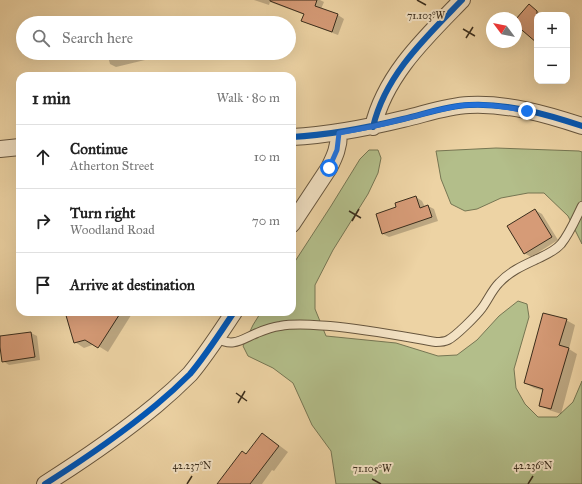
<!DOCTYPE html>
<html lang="en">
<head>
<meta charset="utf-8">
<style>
  body { margin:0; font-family:"IM FELL Great Primer",serif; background:#f6f6f6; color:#222 }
  .controls { position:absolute; right:12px; top:12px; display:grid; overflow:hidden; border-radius:8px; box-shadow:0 4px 16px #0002 }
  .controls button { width:36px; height:36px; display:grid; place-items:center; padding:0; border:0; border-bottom:1px solid #e0e0e0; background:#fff; color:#222; font:20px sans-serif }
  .compass { position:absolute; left:486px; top:12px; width:36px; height:36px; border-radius:50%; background:#fff; box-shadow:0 4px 16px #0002; rotate:302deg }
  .stop { position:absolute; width:12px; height:12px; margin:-9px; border:3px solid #1a73e8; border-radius:50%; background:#fff }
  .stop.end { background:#1a73e8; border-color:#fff; box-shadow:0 1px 4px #0008 }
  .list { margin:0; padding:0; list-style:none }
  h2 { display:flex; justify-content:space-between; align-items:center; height:52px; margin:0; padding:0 16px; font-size:17px }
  h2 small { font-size:13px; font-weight:400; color:#767676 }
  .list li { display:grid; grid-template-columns:26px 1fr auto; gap:12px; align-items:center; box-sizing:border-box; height:64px; padding:0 16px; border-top:1px solid #e0e0e0 }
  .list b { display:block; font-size:15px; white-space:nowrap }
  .list p { margin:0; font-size:13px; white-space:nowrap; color:#767676 }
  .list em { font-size:13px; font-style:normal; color:#767676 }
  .icon { flex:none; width:22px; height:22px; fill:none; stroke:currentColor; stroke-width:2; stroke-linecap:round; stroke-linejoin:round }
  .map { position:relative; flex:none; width:582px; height:484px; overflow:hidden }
  .search { position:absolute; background:#fff; box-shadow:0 4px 16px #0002; left:16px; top:16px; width:280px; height:44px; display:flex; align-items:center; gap:10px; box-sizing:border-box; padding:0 14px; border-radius:22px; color:#767676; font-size:15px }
  .panel { position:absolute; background:#fff; box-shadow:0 4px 16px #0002; left:16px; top:72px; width:280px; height:244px; border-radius:12px }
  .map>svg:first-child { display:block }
  .green { fill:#b3be8a; stroke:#767653 }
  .shadow { fill:#0003 }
  .building { fill:#d69b77; stroke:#3a2d1c }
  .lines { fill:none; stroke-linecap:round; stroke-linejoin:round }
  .service-casing { stroke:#67563e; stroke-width:10 }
  .minor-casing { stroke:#67563e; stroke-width:18 }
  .service { stroke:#f3e2c4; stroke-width:8 }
  .minor { stroke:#f3e2c4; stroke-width:16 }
  .cycleway-casing { stroke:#f3e2c4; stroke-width:8 }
  .cycleway { stroke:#0057b8; stroke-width:6 }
  .route { stroke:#1a73e8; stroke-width:5 }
  .ticks { fill:none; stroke:#3a2d1c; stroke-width:1.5 }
  .ticks-label { font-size:10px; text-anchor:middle; fill:#3a2d1c; stroke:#f3e2c4; stroke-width:4; stroke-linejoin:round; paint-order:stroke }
</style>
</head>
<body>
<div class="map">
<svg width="582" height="484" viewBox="0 0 582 484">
  <rect width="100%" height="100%" fill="#edd3a4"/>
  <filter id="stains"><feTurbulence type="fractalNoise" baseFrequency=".005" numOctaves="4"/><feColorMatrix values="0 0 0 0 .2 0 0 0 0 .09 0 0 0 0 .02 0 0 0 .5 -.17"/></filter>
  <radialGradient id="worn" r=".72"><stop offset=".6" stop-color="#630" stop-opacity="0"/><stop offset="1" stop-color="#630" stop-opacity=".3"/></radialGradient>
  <path class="green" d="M496,148l83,3 3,1v92l-14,-28 -24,-23h-16l-27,5 -24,11 -12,2 -14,-7 -10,-25 -5,-28z
    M369,150h9l3,8 -3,15 -10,21 -35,56 -18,35v24l11,27 70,7 42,13 19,-1 20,-15 22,-24 19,-15 9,3 2,13 -15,52 2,19 9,16 13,13h19l16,-15 9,-21v103h-246l-5,-33 -19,-26 -19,-42 -20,-15 -25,-12 -5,-10 10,-21 8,-13h31v-46l39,-60 29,-47z"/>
  <path class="shadow" d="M254,0h66l4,2 -3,7 17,6 6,4 -6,16 -29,-11 -4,-9 -35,-13 -1,3z
    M529,5l6,4 7,6h-5v27l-21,-18v-4z
    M107,53h36l2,7 -29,7 -6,-3z
    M416,197l6,4 3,6 3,-1 6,3 4,12 -49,16 -6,-3z
    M535,210l7,4 16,26 -27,17 -7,-4z
    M66,312h67l-25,40 -13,-8 -11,4 -9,-6z
    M566,320l9,5 -6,24 8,5 -16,60 -12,-4 -9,-5 4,-14 -10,-3 -9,-5z
    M31,333l6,3 3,24 -31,5 -6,-4 -3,-24z
    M262,434l10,6 16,12 -14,19 -2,-1 -10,14h-37z"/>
  <path class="building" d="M270,0h47l-2,6 23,8 -6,18 -31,-11 3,-7 -34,-13z
    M529,4l8,7v32l-21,-18v-6z
    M416,196l4,12 8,-3 4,12 -50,17 -6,-20 20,-7 -1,-4z
    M535,209l17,28 -28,17 -17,-28z
    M65,312h56l-23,36 -13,-8 -11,3z
    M543,313l24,6 -8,26 10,3 -18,61 -12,-3 4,-17 -19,-6z
    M31,332l4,25 -33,5 -2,-15v-11z
    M262,433l17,13 -29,38h-33l25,-33 4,3z"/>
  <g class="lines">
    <g class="service-casing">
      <path id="service" d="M217,338c16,10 25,1 40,-5 7,-3 15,-6 23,-7 17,-3 33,-1 50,0 35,3 71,10 106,16 4,0 8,0 12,-2 8,-4 28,-24 34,-32 6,-8 10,-18 17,-25 10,-11 23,-17 36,-23 10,-5 19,-8 26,-16 9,-11 15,-26 21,-38"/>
    </g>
    <g class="minor-casing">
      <path id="minor" d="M373,127c12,-52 53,-90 89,-127
        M292,137c38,-2 74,-9 111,-18 22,-5 43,-13 66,-14 38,-2 77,9 113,21
        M0,149l20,-2
        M292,224l37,-56c6,-12 10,-21 10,-35
        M45,484c38,-24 76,-50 111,-79 12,-10 23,-20 34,-31 16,-19 30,-41 44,-62"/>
    </g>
    <use href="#service" class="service"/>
    <use href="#minor" class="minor"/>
    <g class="cycleway-casing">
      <path id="cycleway" d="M373,127c12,-52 53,-90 89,-127
        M292,137c38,-2 74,-9 111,-18 22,-5 43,-13 66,-14 38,-2 77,9 113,21
        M45,484c38,-24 76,-50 111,-79 12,-10 23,-20 34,-31 16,-19 30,-41 44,-62"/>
    </g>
    <use href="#cycleway" class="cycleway"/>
  </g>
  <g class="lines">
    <path class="route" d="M329,168l8,-18 2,-17c23,-4 46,-9 69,-15 20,-5 40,-12 61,-13 19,-1 38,2 58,6"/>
  </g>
  <path class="ticks" d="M417,0l9,5M463,29l12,7M466,38l7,-11M349,211l12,7M352,221l7,-12M236,393l11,8M238,403l7,-12M372,479l9,5M187,484l5,-8M528,484l5,-8"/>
  <g class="ticks-label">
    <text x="426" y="19">71.103°W</text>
    <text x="192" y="469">42.237°N</text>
    <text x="533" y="469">42.236°N</text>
    <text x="372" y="472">71.105°W</text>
  </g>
  <rect width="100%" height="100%" filter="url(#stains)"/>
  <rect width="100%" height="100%" fill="url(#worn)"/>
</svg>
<div class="controls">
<button>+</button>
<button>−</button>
</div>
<svg class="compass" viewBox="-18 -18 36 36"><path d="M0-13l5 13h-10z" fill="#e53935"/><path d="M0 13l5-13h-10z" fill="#767676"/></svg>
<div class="stop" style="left:329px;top:168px"></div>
<div class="stop end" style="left:527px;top:111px"></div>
<div class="search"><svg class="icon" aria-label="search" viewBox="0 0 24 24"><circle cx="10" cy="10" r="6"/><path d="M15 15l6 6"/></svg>Search here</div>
<section class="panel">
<h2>1 min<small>Walk · 80 m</small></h2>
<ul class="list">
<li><svg class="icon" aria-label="ahead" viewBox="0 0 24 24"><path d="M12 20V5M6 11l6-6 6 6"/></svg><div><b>Continue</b><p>Atherton Street</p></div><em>10 m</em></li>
<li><svg class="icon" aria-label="right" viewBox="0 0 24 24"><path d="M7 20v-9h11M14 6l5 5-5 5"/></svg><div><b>Turn right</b><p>Woodland Road</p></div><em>70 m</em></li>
<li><svg class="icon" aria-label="arrive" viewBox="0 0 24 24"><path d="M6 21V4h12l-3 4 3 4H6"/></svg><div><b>Arrive at destination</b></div></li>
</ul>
</section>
</div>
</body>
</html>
